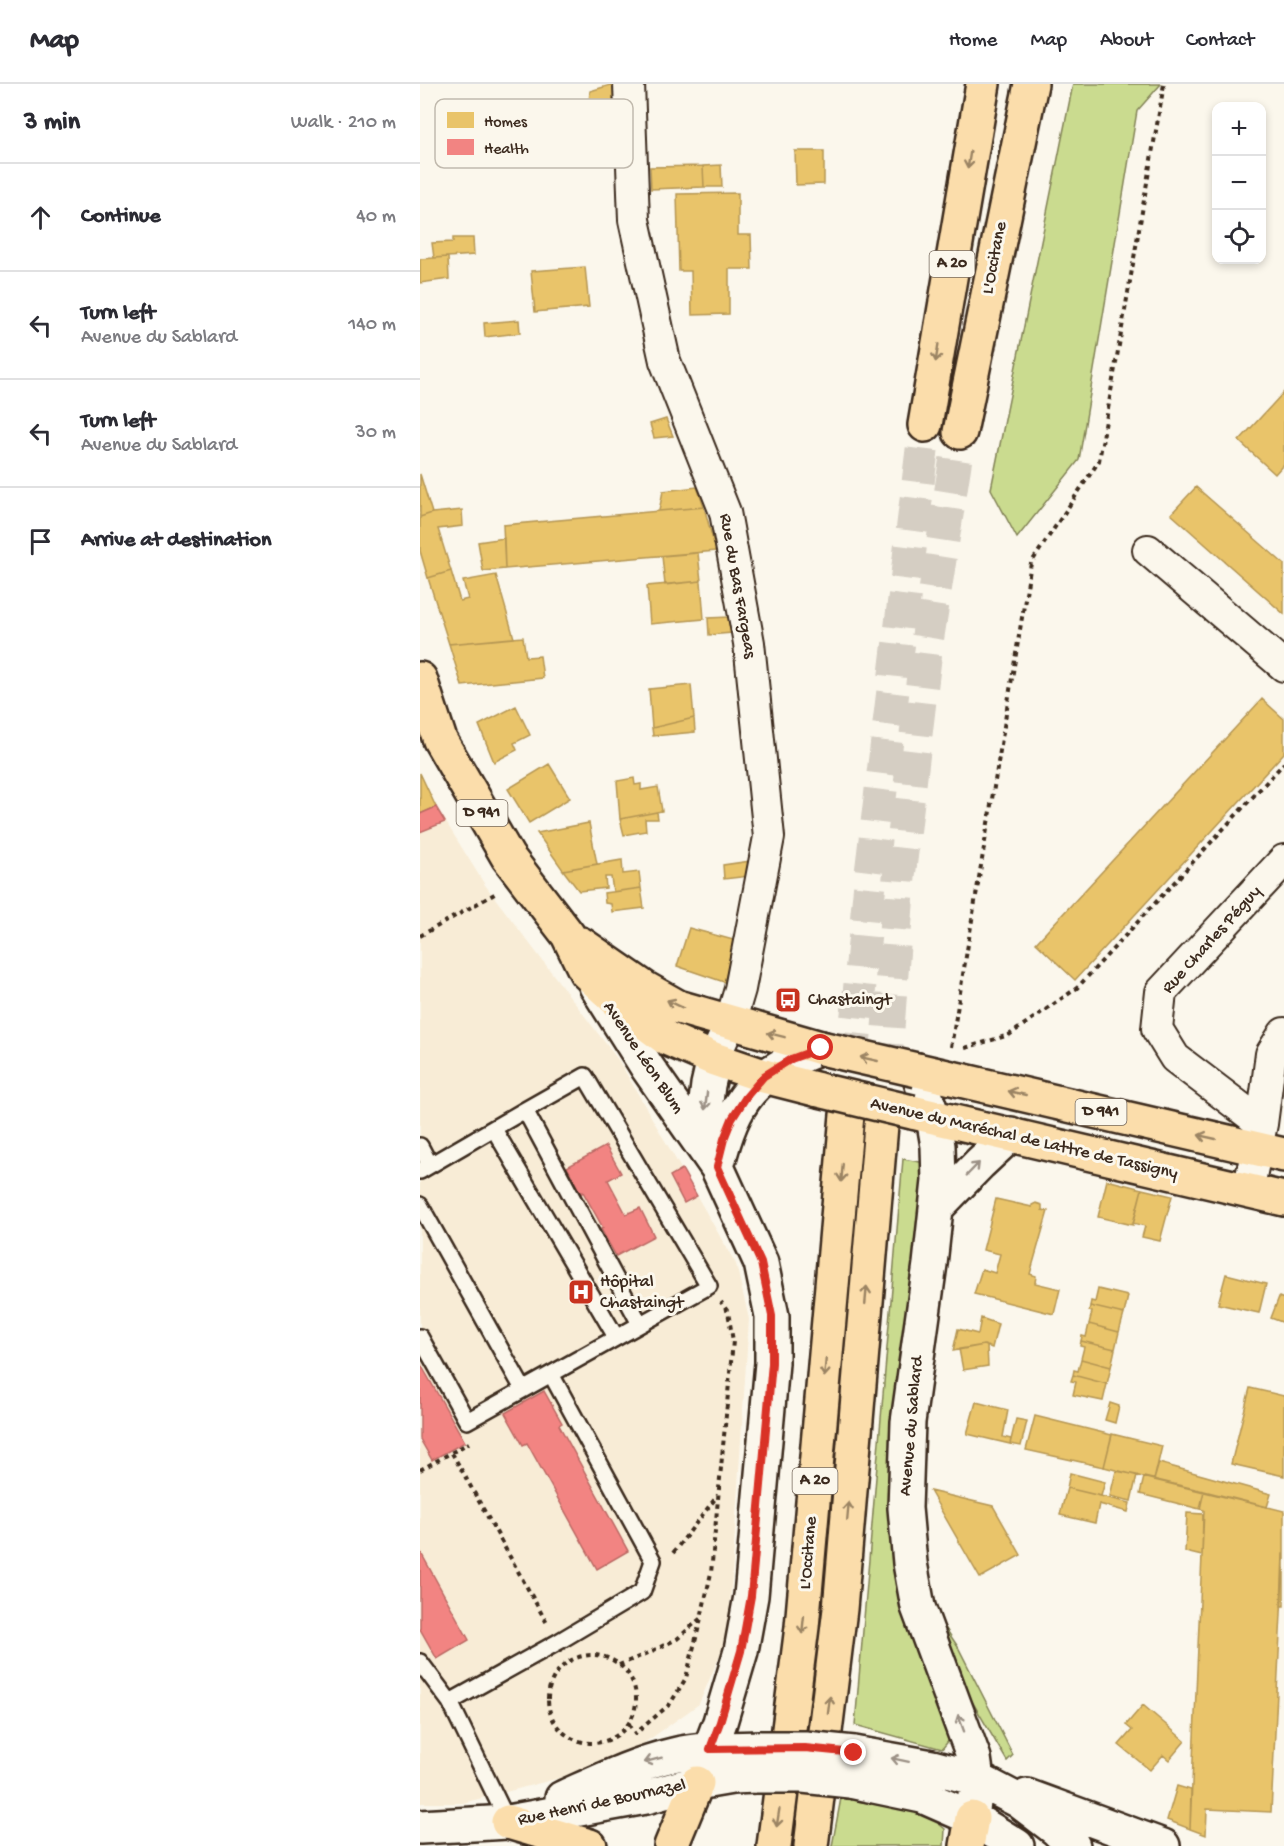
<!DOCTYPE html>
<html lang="en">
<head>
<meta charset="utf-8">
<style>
  body { margin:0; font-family:"Gochi Hand",sans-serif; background:#f7f7f7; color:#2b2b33 }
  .controls { position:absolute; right:18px; top:18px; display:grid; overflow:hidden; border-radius:12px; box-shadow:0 3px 9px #0003 }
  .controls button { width:54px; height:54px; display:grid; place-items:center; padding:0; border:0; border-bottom:2px solid #e1e1e2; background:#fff; color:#2b2b33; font:30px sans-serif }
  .stop { position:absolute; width:18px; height:18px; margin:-14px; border:4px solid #d93025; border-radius:50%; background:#fff }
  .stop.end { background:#d93025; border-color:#fff; box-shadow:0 2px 6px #0008 }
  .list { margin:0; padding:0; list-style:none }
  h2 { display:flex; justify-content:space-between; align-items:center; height:78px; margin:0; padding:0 24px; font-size:26px }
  h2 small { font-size:20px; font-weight:400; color:#7c7c81 }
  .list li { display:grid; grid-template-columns:39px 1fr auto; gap:18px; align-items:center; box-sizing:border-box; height:108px; padding:0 24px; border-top:2px solid #e1e1e2 }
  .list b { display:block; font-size:22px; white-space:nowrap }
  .list p { margin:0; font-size:20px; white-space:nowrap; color:#7c7c81 }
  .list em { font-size:20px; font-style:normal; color:#7c7c81 }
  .icon { flex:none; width:33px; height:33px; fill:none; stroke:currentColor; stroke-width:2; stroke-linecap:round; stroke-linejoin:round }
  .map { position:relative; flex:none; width:864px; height:1762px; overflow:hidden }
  header { display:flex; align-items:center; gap:36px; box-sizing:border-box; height:84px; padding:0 30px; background:#fff; border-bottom:2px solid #e1e1e2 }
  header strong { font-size:28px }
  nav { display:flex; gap:33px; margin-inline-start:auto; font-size:21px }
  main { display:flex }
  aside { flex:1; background:#fff }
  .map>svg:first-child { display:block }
  .built { fill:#f8ecd6 }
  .green { fill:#cadb8f; stroke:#828256; stroke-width:1.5 }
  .homes { fill:#e9c46a; stroke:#b59653; stroke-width:1.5 }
  .health { fill:#f28482; stroke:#bb6964; stroke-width:1.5 }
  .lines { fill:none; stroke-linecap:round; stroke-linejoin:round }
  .motorway-tunnel { stroke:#d5cec3; stroke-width:33; stroke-dasharray:33 16; stroke-linecap:butt }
  .service-casing { stroke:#3b2a1e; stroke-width:20 }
  .minor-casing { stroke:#3b2a1e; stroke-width:34 }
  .tertiary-casing { stroke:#3b2a1e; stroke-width:38 }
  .primary-casing { stroke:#3b2a1e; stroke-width:38 }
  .motorway-casing { stroke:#3b2a1e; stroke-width:38 }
  .path { stroke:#3b2a1e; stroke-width:4; stroke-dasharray:4.5 4.5; stroke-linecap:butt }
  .service { stroke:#fbf7ec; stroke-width:15 }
  .minor { stroke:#fbf7ec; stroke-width:30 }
  .tertiary { stroke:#fbf7ec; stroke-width:33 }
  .primary { stroke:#fbddab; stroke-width:33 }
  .motorway { stroke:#fbddab; stroke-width:33 }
  .tertiary-bridge-casing { stroke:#3b2a1e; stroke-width:38; stroke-linecap:butt }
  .primary-bridge-casing { stroke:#3b2a1e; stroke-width:38; stroke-linecap:butt }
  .tertiary-bridge { stroke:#fbf7ec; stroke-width:33 }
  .primary-bridge { stroke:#fbddab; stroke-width:33 }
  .oneway { stroke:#9b8464 }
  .oneway2 { stroke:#9b9085 }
  .route { stroke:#d93025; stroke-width:8 }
  .labels { text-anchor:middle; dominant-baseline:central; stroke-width:6; stroke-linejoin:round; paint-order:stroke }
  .shield { fill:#fbf7ec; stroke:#75685c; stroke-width:1.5 }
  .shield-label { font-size:16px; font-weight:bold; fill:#3b2a1e }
  .street-label { font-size:18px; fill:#3b2a1e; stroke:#fbf7ec }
  .poi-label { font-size:18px; fill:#3b2a1e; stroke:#fbf7ec; text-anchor:start }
  .key { fill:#fbf7ec; stroke:#c1baae; stroke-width:1.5 }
  .key-label { font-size:16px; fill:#3b2a1e }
</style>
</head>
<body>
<header>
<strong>Map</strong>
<nav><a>Home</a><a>Map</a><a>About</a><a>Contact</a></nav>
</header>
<main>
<aside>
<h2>3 min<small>Walk · 210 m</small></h2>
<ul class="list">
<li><svg class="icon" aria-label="ahead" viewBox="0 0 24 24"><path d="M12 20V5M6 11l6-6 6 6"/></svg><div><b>Continue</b></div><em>40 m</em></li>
<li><svg class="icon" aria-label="left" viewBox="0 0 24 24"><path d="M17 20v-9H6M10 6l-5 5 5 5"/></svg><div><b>Turn left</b><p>Avenue du Sablard</p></div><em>140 m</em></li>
<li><svg class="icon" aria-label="left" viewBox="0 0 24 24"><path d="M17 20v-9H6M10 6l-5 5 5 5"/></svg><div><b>Turn left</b><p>Avenue du Sablard</p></div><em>30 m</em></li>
<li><svg class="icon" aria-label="arrive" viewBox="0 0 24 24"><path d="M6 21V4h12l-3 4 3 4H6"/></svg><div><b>Arrive at destination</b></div></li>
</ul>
</aside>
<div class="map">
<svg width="864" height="1762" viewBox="0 0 864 1762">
  <rect width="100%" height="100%" fill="#fbf7ec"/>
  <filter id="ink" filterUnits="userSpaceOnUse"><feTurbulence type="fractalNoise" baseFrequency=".0167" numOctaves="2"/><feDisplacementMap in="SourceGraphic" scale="12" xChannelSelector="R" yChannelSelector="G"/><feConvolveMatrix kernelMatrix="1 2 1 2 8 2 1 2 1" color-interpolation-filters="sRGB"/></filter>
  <g filter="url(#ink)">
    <path class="built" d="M16,722l49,79 134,176 117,203 13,55 -21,317 -29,68 -63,45 -69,27 -104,27h-43v-991z"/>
    <path class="green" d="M653,0h88l-24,27 -58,349 -62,78 -26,-49z
      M483,1075l23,4 -31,302 55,274 -8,10 -87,-24z
      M520,1536l18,27 55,108 -6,6 -37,-63z
      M421,1714l86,16 18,15 -1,17h-112z"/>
    <path class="homes" d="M194,0l1,17 -26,1 1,-11z
      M375,67h29v33l-28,1z
      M301,81l1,22h-18l-1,-21z
      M283,82l1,21 -53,2 -1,-22z
      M318,109v42h13l1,34h-23v45l-37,1 -1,-44h-12l-2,-77z
      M33,154h20l1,17 -40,3 -2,-15 21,-1z
      M28,173l1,22 -29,4v-24z
      M165,183l4,40 -54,5 -4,-41z
      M99,236l1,13 -35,4 -1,-14z
      M864,308v72l-9,10 -36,-33z
      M246,335l7,17 -19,2 -4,-14z
      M0,390l12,39 -12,4z
      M277,403l7,20 -45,4 4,-20z
      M776,403l88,77v50l-113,-100z
      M284,423l12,44 -211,18 -2,-44z
      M42,426l1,16 -25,3 13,42 -23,7 -8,-27v-34l12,-4z
      M84,454l1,31 -22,2 -5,-29z
      M278,469l3,28 -36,4 -3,-29z
      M31,487l9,30 8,-2 -5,-18 33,-6 18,63 -65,6 -21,-66z
      M281,497l3,38 -54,5 -3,-38z
      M309,533l3,16 -23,2 -1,-17z
      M103,553l3,20 14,-1 3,22 -81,8 -13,-42z
      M271,601l3,33 -42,10 -3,-39z
      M842,615l22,20v34l-209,227 -39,-37z
      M96,622l14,29 -16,8 3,7 -23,12 -15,-37z
      M274,634l1,14 -42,4 -1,-8z
      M129,680l21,34 -41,25 -21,-34z
      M0,689l16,34 -16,7z
      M214,694l1,7 6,-1v6l17,-3 4,24 -42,8 -3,-38z
      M237,728l1,7h-13l1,12 -22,4 -4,-16z
      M169,739l8,41 -34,6 -26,-37z
      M202,776l1,14 16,-2 2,16 -28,4 -2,-15h-6l1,11 -27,3 -16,-21z
      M331,777l-2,15 -25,3 -1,-14z
      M221,804l3,20 -32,4 -1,-8 -6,-1 -1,-10z
      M269,844l48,13 -13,41 -47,-16z
      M687,1096l35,9 -9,36 -35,-8z
      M722,1105l30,7 -12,45 -18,-4 3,-11 -12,-3z
      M576,1115l36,8v-2l4,-2 6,2v5l6,1 -18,63 6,2 -1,7 25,6 -6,25 -80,-20 8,-25 13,4 5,-19 -17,-4z
      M806,1190l40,10 -7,29 -41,-9z
      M678,1205l30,7 -4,18 -34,-8 1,-5 4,1z
      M859,1213l5,2v24l-13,-5z
      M670,1222l34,8 -5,18 -30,-8 3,-12 -3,-1z
      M561,1234l17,6 -6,24 -8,-3 -31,6 5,-22 20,5z
      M669,1240l30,8 -4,17 -34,-8 1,-5 4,1z
      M661,1257l34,8 -4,18 -30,-8 3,-12 -4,-1z
      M564,1261l3,1 1,20 -25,4 -4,-21z
      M661,1275l30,8 -4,17 -34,-9 1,-5 4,1z
      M653,1291l34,9 -4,17 -30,-6 3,-13 -5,-1z
      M830,1304l34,8v80l-53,-12z
      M556,1318l32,8 -5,27 8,2 -1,5 -43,-10z
      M690,1319l9,3 -4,17 -10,-3z
      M615,1332l77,19 -8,32 -78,-17z
      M596,1335l11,2 -6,25 -11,-2z
      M692,1350l50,12 -8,34 -50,-13z
      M739,1379l112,31 -4,13 -113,-27z
      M696,1387l21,4 -6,26 -21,-5z
      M650,1389l35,9 -4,14 -34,-8z
      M724,1393l60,14 -4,18 -60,-15z
      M647,1404l63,15 -2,9 -29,-8 -4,19 -35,-8z
      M510,1407l63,15 28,49 -41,23z
      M784,1407l80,20v43l-13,258 -64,-3 -1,26 -16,-6 14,-319 -4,-1z
      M767,1429l16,1 -1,42 -17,-4z
      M863,1470h1v52h-3z
      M723,1621l42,36 -16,19 -6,-5 -13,15 -31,-25 13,-15 -6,-5z
      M757,1702l14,4 -1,39 -23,-9z"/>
    <path class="health" d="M16,723l9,15 -25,10v-18z
      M186,1062l15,27 -13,7 18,34 14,-6 14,28 -38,20 -15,-27 2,-1 -20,-36 -2,2 -14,-27z
      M262,1085l15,27 -13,7 -14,-27z
      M0,1279l45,79 -33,18 -12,-21z
      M124,1307l18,32 -3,2 69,126 -31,18 -70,-126 -4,2 -18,-32z
      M0,1467l49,89 -32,19 -17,-30z"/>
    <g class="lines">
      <path class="motorway-tunnel" d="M427,1031l24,-242 54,-448
        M461,1041l18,-248 28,-235 33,-210"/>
      <g class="service-casing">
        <path id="service" d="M74,1045l122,208
          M0,1062l10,19
          M0,1087l105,-61 115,214
          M0,1121l103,184
          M0,1253l47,84 242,-135 -124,-210 -60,34
          M0,1578l30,40 58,120
          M30,1618l108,-60 84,-50 11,-31 -102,-187"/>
      </g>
      <g class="minor-casing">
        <path id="minor" d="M209,0l5,136 31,141 60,151 24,131 20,194 -29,152 -10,34 -16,36
          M728,466l136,116
          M842,1040l-87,-66 -18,-29 4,-37 123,-132
          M828,1107l14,-67 9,-70 13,-21"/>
      </g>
      <g class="tertiary-casing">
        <path id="tertiary" d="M176,902l51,81 70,100 44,96 11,53v47l-21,233 -10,55 -21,71 -23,61
          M497,986l16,47 5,29 1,35 -9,83 -22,158 -3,86 5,55 8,44 56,151 3,21 -5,39
          M281,1059l7,-58 6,-26
          M297,1083c17,-69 37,-94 104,-119
          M517,1123l43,-44 31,-29
          M434,1669l78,14 45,12 42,22 38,29 16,16
          M430,1697l72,15 50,22 45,28
          M607,1712l136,50
          M142,1714c36,-16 72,-34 111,-43 28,-7 58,-6 87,-7
          M0,1743l88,-5 138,-25 51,-14 35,-6 24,-1"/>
      </g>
      <g class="primary-casing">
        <path id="primary" d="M0,595l20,61 68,117 60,78 18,37 36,33 44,33 48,21 50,17 55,14
          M161,860l65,45 32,18 143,41
          M497,986l367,85
          M492,1028l372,87"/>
      </g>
      <g class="motorway-casing">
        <path id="motorway" d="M505,341l58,-341
          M540,348l71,-348
          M88,1738l82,24
          M251,1762l26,-63
          M354,1762l28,-219 45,-512
          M391,1762l29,-237 41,-484
          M547,1762l5,-28"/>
      </g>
      <path class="path" d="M0,852l78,-44
        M531,963l80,-484 68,-102 65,-377
        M545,964l44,-13 68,-47 207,-225
        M32,1369l96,172
        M0,1386l49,-27
        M253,1469l45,-58
        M128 1615a44 44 0 1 1 88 0a44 44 0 1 1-88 0Z
        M199,1581l27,-11 31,-15 24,-21 10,-45 22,-232 -5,-29 -7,-10
        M209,1640l6,10 35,-30 16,-26 15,-60"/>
      <use href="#service" class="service"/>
      <use href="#minor" class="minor"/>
      <use href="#tertiary" class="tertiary"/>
      <use href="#primary" class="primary"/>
      <use href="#motorway" class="motorway"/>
      <g class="tertiary-bridge-casing">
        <path id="tertiary-bridge" d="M340,1664h45l49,5
          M336,1692h47l47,5"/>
      </g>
      <g class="primary-bridge-casing">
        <path id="primary-bridge" d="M401,964l96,22
          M399,1006l93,22"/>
      </g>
      <use href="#tertiary-bridge" class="tertiary-bridge"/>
      <use href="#primary-bridge" class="primary-bridge"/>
    </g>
    <defs><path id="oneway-shaft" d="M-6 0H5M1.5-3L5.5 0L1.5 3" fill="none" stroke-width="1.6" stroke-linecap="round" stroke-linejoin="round" transform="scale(1.5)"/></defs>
    <g class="oneway">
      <use href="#oneway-shaft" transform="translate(549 76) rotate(99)"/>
      <use href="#oneway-shaft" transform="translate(517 269) rotate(99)"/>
      <use href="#oneway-shaft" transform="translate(255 920) rotate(-155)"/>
      <use href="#oneway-shaft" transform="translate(356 951) rotate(-166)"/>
      <use href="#oneway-shaft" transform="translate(449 975) rotate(-167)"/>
      <use href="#oneway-shaft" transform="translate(597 1009) rotate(-167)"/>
      <use href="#oneway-shaft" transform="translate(787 1053) rotate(-167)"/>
      <use href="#oneway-shaft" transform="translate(422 1089) rotate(95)"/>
      <use href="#oneway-shaft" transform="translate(446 1211) rotate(-85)"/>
      <use href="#oneway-shaft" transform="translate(405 1284) rotate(95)"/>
      <use href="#oneway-shaft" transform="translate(428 1427) rotate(-85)"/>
      <use href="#oneway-shaft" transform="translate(383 1541) rotate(96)"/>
      <use href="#oneway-shaft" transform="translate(409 1621) rotate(-83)"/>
      <use href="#oneway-shaft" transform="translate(358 1734) rotate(99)"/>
    </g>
    <g class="oneway2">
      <use href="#oneway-shaft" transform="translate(286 1017) rotate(97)"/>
      <use href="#oneway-shaft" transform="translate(553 1085) rotate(-46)"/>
      <use href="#oneway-shaft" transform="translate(541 1639) rotate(-110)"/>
      <use href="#oneway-shaft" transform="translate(233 1676) rotate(165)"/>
      <use href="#oneway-shaft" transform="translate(480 1676) rotate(-168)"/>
    </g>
  </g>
  <g class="lines" filter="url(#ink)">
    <path class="route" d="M401,964l-30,11 -27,17 -18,21 -14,22 -8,20 -7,28 44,96 11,53v47l-21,233 -10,55 -21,71 -10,27 95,-1 49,5"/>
  </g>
  <defs>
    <g id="bus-square" transform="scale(1.35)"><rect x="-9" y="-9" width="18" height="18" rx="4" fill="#c8321e" stroke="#fbf7ec"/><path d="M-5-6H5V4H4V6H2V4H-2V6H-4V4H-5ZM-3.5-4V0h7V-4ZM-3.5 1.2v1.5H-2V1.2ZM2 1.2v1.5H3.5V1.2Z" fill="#fff"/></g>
    <g id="hospital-square" transform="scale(1.35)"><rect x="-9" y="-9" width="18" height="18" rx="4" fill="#c8321e" stroke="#fbf7ec"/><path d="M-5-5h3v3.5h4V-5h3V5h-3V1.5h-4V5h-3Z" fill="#fff"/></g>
  </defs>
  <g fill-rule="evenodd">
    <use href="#bus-square" x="368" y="916"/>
    <use href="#hospital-square" x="161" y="1208"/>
  </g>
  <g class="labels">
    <g class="shield">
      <rect x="509.5" y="167" width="45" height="26" rx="4.5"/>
      <rect x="36.5" y="716" width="51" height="26" rx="4.5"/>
      <rect x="655.5" y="1015" width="51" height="26" rx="4.5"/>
      <rect x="372.5" y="1384" width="45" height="26" rx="4.5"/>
    </g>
    <g class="shield-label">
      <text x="532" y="180">A 20</text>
      <text x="62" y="729">D 941</text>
      <text x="681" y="1028">D 941</text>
      <text x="395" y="1397">A 20</text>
    </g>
    <g class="street-label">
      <text transform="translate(575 174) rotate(-79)">L'Occitane</text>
      <text transform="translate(317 502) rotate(80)">Rue du Bas Fargeas</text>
      <text transform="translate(792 856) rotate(-48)">Rue Charles Péguy</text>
      <text transform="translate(223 974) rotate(56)">Avenue Léon Blum</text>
      <text transform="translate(604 1055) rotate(13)">Avenue du Maréchal de Lattre de Tassigny</text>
      <text transform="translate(492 1342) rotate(-85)">Avenue du Sablard</text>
      <text transform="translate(389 1469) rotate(-85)">L'Occitane</text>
      <text transform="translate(182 1719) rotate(-12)">Rue Henri de Bournazel</text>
    </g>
    <g class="poi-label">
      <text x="388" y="916">Chastaingt</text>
      <text x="180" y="1198">Hôpital<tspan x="180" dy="21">Chastaingt</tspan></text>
    </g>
  </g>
  <rect x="15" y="15" width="198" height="69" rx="9" class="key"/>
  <rect x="27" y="28" width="27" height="16" fill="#e9c46a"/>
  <rect x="27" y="55" width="27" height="16" fill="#f28482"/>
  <g class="key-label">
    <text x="64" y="42">Homes</text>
    <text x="64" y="69">Health</text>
  </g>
</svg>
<div class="controls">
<button>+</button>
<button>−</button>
<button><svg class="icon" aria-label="locate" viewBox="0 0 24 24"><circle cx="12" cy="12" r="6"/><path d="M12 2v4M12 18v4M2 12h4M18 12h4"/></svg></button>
</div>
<div class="stop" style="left:401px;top:964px"></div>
<div class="stop end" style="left:434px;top:1669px"></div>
</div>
</main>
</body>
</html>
